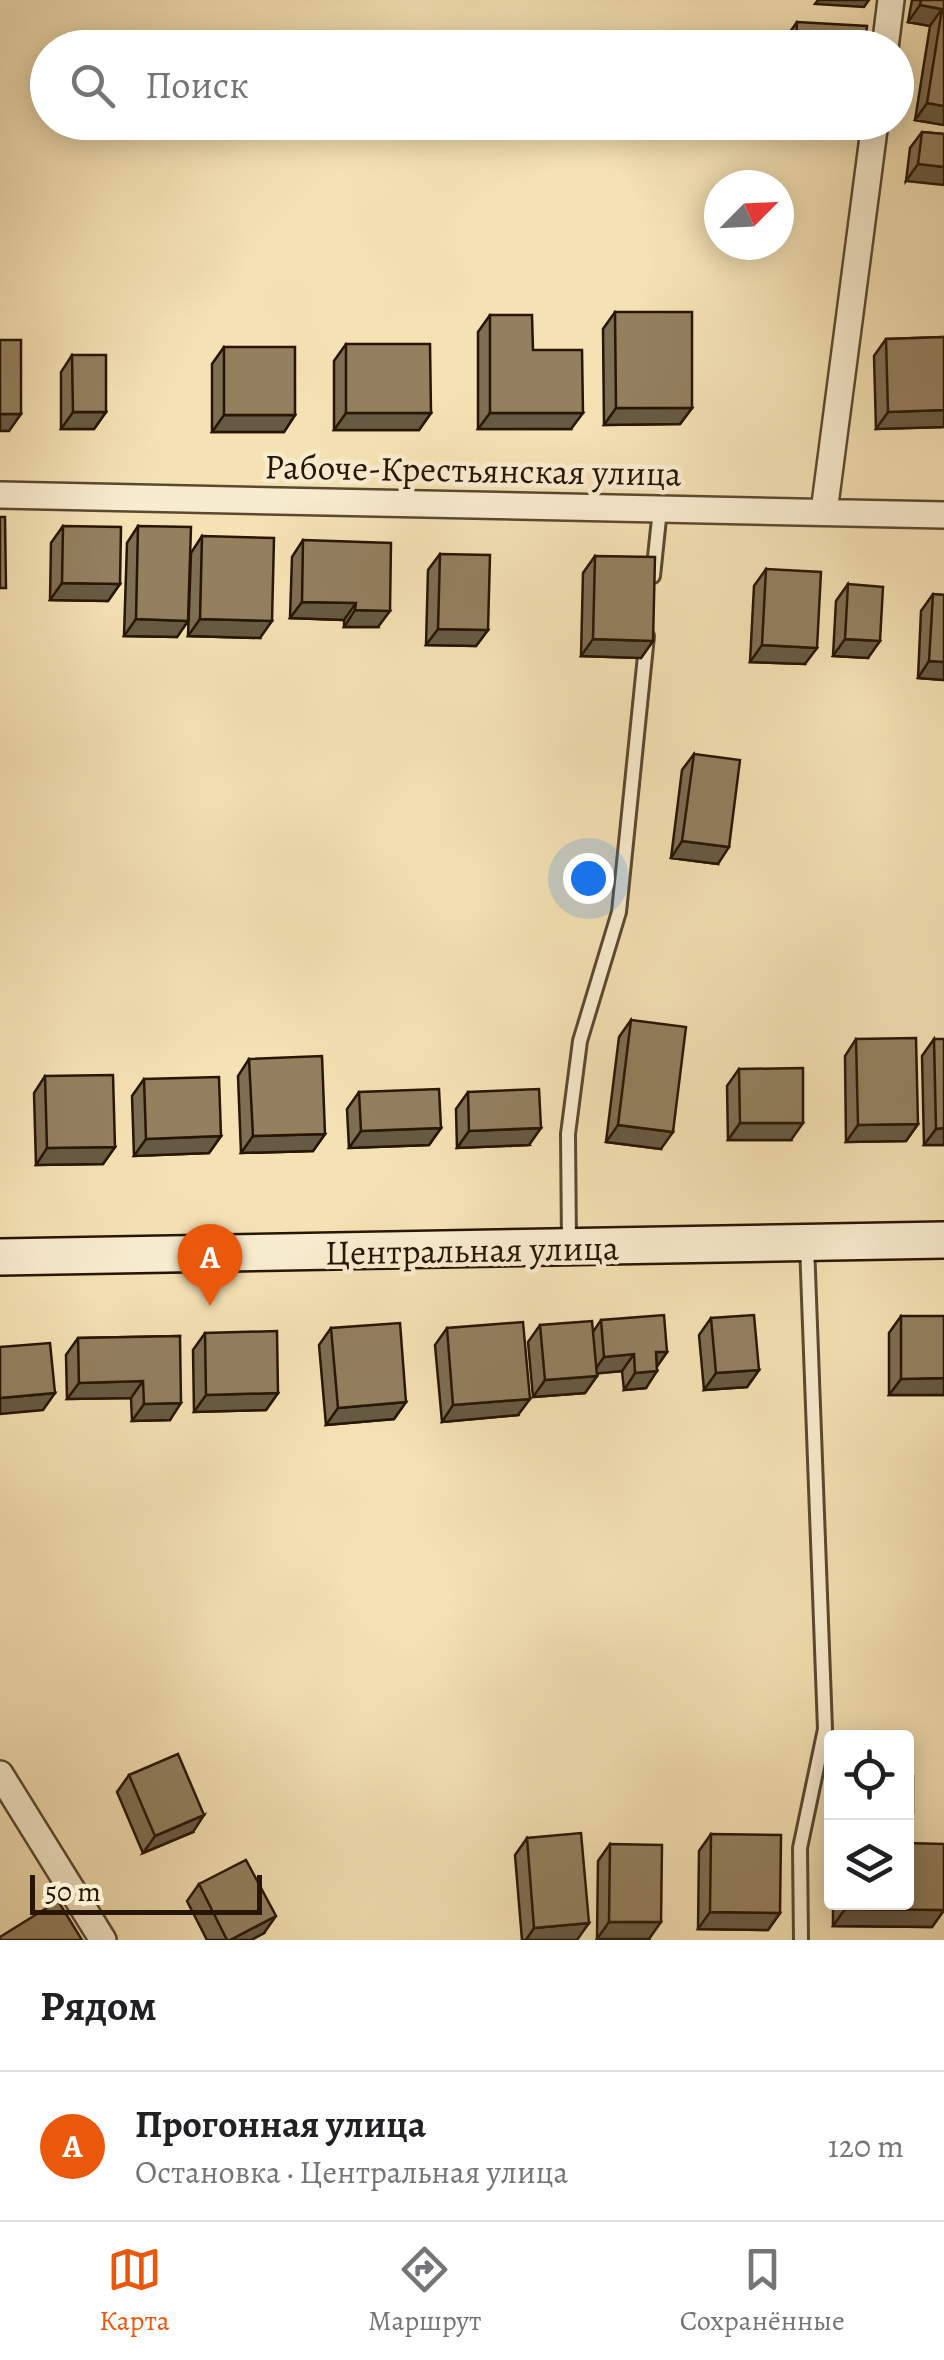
<!DOCTYPE html>
<html lang="ru">
<head>
<meta charset="utf-8">
<style>
  body { margin:0; font-family:Alegreya,serif; background:#f6f6f6; color:#202124 }
  .controls { position:absolute; right:30px; bottom:30px; display:grid; overflow:hidden; border-radius:10px; box-shadow:0 5px 25px #0003 }
  .controls button { width:90px; height:90px; display:grid; place-items:center; padding:0; border:0; border-bottom:2px solid #e0e0e0; background:#fff; color:#202124; font:50px sans-serif }
  .compass { position:absolute; left:704px; top:170px; width:90px; height:90px; border-radius:50%; background:#fff; box-shadow:0 5px 25px #0003; rotate:66deg }
  .scale { position:absolute; left:30px; bottom:25px; width:232px; box-sizing:border-box; padding-left:10px; border:5px solid #271603; border-top:0; font-size:28px; line-height:35px; white-space:nowrap; color:#271603; -webkit-text-stroke:8px #f8ecce; paint-order:stroke }
  .you { position:absolute; left:588px; top:878px; width:35px; height:35px; margin:-25px; border:8px solid #fff; border-radius:50%; background:#1a73e8; box-shadow:0 0 0 15px #1a73e833 }
  .badge { display:grid; place-items:center; width:65px; height:65px; border-radius:50%; background:#ea580c; color:#fff; font-size:32px; font-weight:700 }
  .pin { position:absolute; translate:-50% -82px; filter:drop-shadow(0 2px 5px #0008) }
  .pin::after { content:''; position:absolute; top:52px; width:35px; height:30px; background:inherit; clip-path:polygon(0 0,100% 0,50% 100%) }
  .list { margin:0; padding:0; list-style:none }
  h2 { display:flex; justify-content:space-between; align-items:center; height:130px; margin:0; padding:0 40px; font-size:42px }
  h2 small { font-size:32px; font-weight:400; color:#757577 }
  .list li { display:grid; grid-template-columns:65px 1fr auto; gap:30px; align-items:center; box-sizing:border-box; height:150px; padding:0 40px; border-top:2px solid #e0e0e0 }
  .list b { display:block; font-size:38px; white-space:nowrap }
  .list p { margin:0; font-size:32px; white-space:nowrap; color:#757577 }
  .list em { font-size:32px; font-style:normal; color:#757577 }
  .icon { flex:none; width:55px; height:55px; fill:none; stroke:currentColor; stroke-width:2; stroke-linecap:round; stroke-linejoin:round }
  .map { position:relative; flex:none; width:944px; height:1940px; overflow:hidden }
  .search { position:absolute; background:#fff; box-shadow:0 5px 25px #0003; left:30px; right:30px; top:30px; height:110px; display:flex; align-items:center; gap:25px; box-sizing:border-box; padding:0 35px; border-radius:55px; color:#757577; font-size:38px }
  .sheet { height:280px; background:#fff }
  nav { display:flex; justify-content:space-around; align-items:center; box-sizing:border-box; height:140px; border-top:2px solid #e0e0e0; background:#fff; font-size:28px; color:#757577 }
  nav a { display:grid; justify-items:center; gap:5px }
  nav .on { color:#ea580c }
  .map>svg:first-child { display:block }
  .lines { fill:none; stroke-linecap:round; stroke-linejoin:round }
  .lane-casing { stroke:#5a492f; stroke-width:18 }
  .street-casing { stroke:#5a492f; stroke-width:30 }
  .secondary-casing { stroke:#271603; stroke-width:40 }
  .lane { stroke:#f8ecce; stroke-width:12 }
  .street { stroke:#f8ecce; stroke-width:25 }
  .secondary { stroke:#f8ecce; stroke-width:35 }
  .wall { fill:#7e6e52; stroke:#271603; stroke-width:2.5 }
  .shaded-wall { fill:#665a42; stroke:#271603; stroke-width:2.5 }
  .building { fill:#92805f; stroke:#271603; stroke-width:2.5 }
  .labels { text-anchor:middle; dominant-baseline:central; stroke-width:9; stroke-linejoin:round; paint-order:stroke }
  .street-label { font-size:35px; fill:#271603; stroke:#f8ecce }
</style>
</head>
<body>
<div class="map">
<svg width="944" height="1940" viewBox="0 0 944 1940">
  <rect width="100%" height="100%" fill="#f4e1b4"/>
  <filter id="stains"><feTurbulence type="fractalNoise" baseFrequency=".002" numOctaves="4"/><feColorMatrix values="0 0 0 0 .2 0 0 0 0 .09 0 0 0 0 .02 0 0 0 .5 -.17"/></filter>
  <radialGradient id="worn" r=".72"><stop offset=".6" stop-color="#630" stop-opacity="0"/><stop offset="1" stop-color="#630" stop-opacity=".3"/></radialGradient>
  <g class="lines">
    <g class="lane-casing">
      <path id="lane" d="M653,576l7,-67
        M569,1243l-1,-109 12,-93 39,-129 28,-276
        M801,1940l-1,-92 25,-119 -18,-484"/>
    </g>
    <g class="street-casing">
      <path id="street" d="M885,48l6,-48
        M0,495l944,20
        M824,512l51,-390
        M0,1774l103,166"/>
    </g>
    <g class="secondary-casing">
      <path id="secondary" d="M0,1257l944,-17"/>
    </g>
    <use href="#lane" class="lane"/>
    <use href="#street" class="street"/>
    <use href="#secondary" class="secondary"/>
  </g>
  <path class="wall" d="M912,0h32v125l-29,-5 15,-94 -22,-4z
    M797,22l68,26h-80v-9z
    M922,132l22,2 -38,47 4,-33z
    M615,312l77,96 -12,16 -76,1 -1,-96z
    M490,315l43,35 38,79h-93v-97z
    M944,337v90l-68,2 -2,-73 12,-17z
    M346,344l85,69 -12,17h-85v-69z
    M224,347l71,68 -11,17h-72v-68z
    M72,355l34,57 -12,17h-33v-57z
    M63,526l57,58 -12,17 -58,-1 1,-57z
    M138,526l50,95 -11,16 -53,-1 3,-93z
    M202,536l58,102 -72,-2 3,-83z
    M303,540l75,87h-34v-7l-54,-2 2,-61z
    M440,554l48,76 -12,16 -50,-1 2,-75z
    M595,556l58,85 -12,17 -60,-2 2,-83z
    M766,569l39,95 -55,-2 4,-76z
    M848,584l20,74 -35,-2 3,-55z
    M933,594l11,1v85l-26,-2 3,-67z
    M694,754l24,110 -47,-6 11,-88z
    M631,1020l30,129 -55,-7 13,-105z
    M856,1039l62,85 -12,17 -60,1 -1,-86z
    M934,1039l10,106h-20l-2,-89z
    M249,1059l76,75 -12,17 -72,2 -3,-77z
    M739,1069l52,71h-63l-1,-54z
    M45,1076l70,71 -12,17 -67,1 -2,-72z
    M144,1079l77,57 -12,17 -75,3 -2,-60z
    M359,1092l82,36 -12,17 -80,3 -2,-39z
    M468,1092l61,53 -72,3 -1,-39z
    M901,1316l43,79h-55v-62z
    M711,1318l48,52 -12,17 -43,3 -5,-55z
    M601,1320l66,32 -10,14 -11,22 -22,2 -2,-19 -26,2 1,3 -12,17 -52,4 -5,-55 12,-17 53,7z
    M331,1328l75,74 -12,17 -68,6 -7,-80z
    M447,1328l71,87 -76,7 -7,-77z
    M205,1333l73,60 -12,17 -72,2 -1,-62z
    M180,1336l-10,84 -38,1 -1,-23 -64,1 -1,-44 12,-17z
    M129,1775l64,57 -50,21 -26,-61z
    M711,1834l69,79 -12,17 -70,-1 1,-78z
    M527,1838l50,102h-55l-7,-85z
    M610,1844l39,95h-52l1,-78z
    M199,1884l65,49 -13,7h-44l-20,-39z
    M833,1902h73l38,8 -12,17 -99,-1z"/>
  <path class="shaded-wall" d="M818,0h51l-5,7 -49,-3z
    M920,5l22,4 -12,17 -22,-4z
    M927,103l17,3v19l-29,-5z
    M918,164l26,3v18l-38,-4z
    M616,408h76l-12,16 -76,1z
    M944,410v17l-68,2 12,-17z
    M73,412h33l-12,17h-33z
    M346,413h85l-12,17h-85z
    M490,413h93l-12,16h-93z
    M0,414h21l-12,17h-9z
    M224,415h71l-11,17h-72z
    M62,583l58,1 -12,17 -58,-1z
    M302,602l54,1 -12,17 -54,-2z
    M355,610l35,1 -12,16h-34z
    M136,619l52,2 -11,16 -53,-1z
    M200,619l72,2 -12,17 -72,-2z
    M438,629l50,1 -12,16 -50,-1z
    M593,639l60,2 -12,17 -60,-2z
    M845,639l35,2 -12,17 -35,-2z
    M762,645l55,3 -12,16 -55,-2z
    M929,661l15,1v18l-26,-2z
    M682,841l47,6 -11,17 -47,-6z
    M740,1123h63l-12,17h-63z
    M918,1124l-12,17 -60,1 12,-17z
    M618,1125l55,7 -12,17 -55,-7z
    M441,1128l-12,17 -80,3 12,-17z
    M541,1128l-12,17 -72,3 12,-17z
    M944,1128v17h-20l12,-16z
    M325,1134l-12,17 -72,2 12,-17z
    M221,1136l-12,17 -75,3 12,-17z
    M115,1147l-12,17 -67,1 11,-17z
    M656,1352h11l-11,16z
    M634,1354l-12,17 -30,3 12,-17z
    M759,1370l-12,17 -43,3 12,-17z
    M657,1371l-11,17 -22,2 11,-17z
    M597,1376l-12,17 -52,4 12,-17z
    M944,1378v17h-55l12,-16z
    M143,1381l-12,17 -64,1 12,-16z
    M55,1393l-12,17 -43,4v-16z
    M278,1393l-12,17 -72,2 12,-17z
    M530,1399l-12,16 -76,7 11,-17z
    M406,1402l-12,17 -68,6 12,-17z
    M181,1403l-11,17 -38,1 12,-17z
    M204,1815l-11,17 -50,21 12,-17z
    M845,1909l99,1 -12,17 -99,-1z
    M710,1912l70,1 -12,17 -70,-1z
    M276,1916l-12,17 -13,7h-21z
    M609,1922h52l-12,17h-52z
    M589,1923l-12,17h-51l8,-12z"/>
  <path class="building" d="M921,0h23v106l-17,-3 15,-94 -22,-4z
    M797,22l70,4 -2,22h-69z
    M922,132l22,2v33l-26,-3z
    M615,312h77v96h-76z
    M490,315h42l1,35h49l1,63h-93z
    M944,337v73l-56,2 -2,-73z
    M0,340h21v74h-21z
    M346,344h84l1,69h-85z
    M224,347h71v68h-71z
    M72,355h34v57h-33z
    M0,517h5l1,71h-6z
    M63,526l58,1 -1,57 -58,-1z
    M138,526l53,1 -3,94 -52,-2z
    M202,536l72,2 -2,83 -72,-2z
    M303,540l88,3 -1,68 -35,-1 1,-7 -54,-1z
    M440,554l50,1 -2,75 -50,-1z
    M595,556l60,1 -2,84 -60,-2z
    M766,569l55,3 -4,76 -55,-3z
    M848,584l35,3 -3,54 -35,-2z
    M933,594l11,1v67l-15,-1z
    M694,754l46,6 -11,87 -47,-6z
    M631,1020l55,7 -13,105 -55,-7z
    M916,1038l2,86 -60,1 -2,-86z
    M934,1039h10v89l-8,1z
    M322,1056l3,78 -72,2 -4,-77z
    M803,1068v55h-63l-1,-54z
    M113,1075l2,72 -68,1 -2,-72z
    M219,1077l2,59 -75,3 -2,-60z
    M439,1089l2,39 -80,3 -2,-39z
    M539,1089l2,39 -72,3 -1,-39z
    M664,1315l3,37h-11l1,19 -22,2 -1,-19 -30,3 -3,-37z
    M754,1315l5,55 -43,3 -5,-55z
    M901,1316h43v62l-43,1z
    M592,1321l5,55 -52,4 -5,-55z
    M523,1322l7,77 -77,6 -6,-77z
    M400,1323l6,79 -68,6 -7,-80z
    M277,1331l1,62 -72,2 -1,-62z
    M180,1336l1,67 -37,1 -1,-23 -64,2 -1,-45z
    M50,1343l5,50 -55,5v-51z
    M178,1754l26,61 -49,21 -26,-61z
    M906,1776h7v36h-7z
    M581,1833l8,90 -55,5 -7,-90z
    M711,1834l70,1 -1,78 -70,-1z
    M906,1843l38,1v66l-99,-1v-7h61z
    M610,1844l52,1 -1,77h-52z
    M246,1860l30,56 -46,24h-3l-28,-56z
    M58,1901l24,39h-82v-3z"/>
  <g class="labels">
    <g class="street-label">
      <text transform="translate(473 470) rotate(1)">Рабоче-Крестьянская улица</text>
      <text transform="translate(472 1250) rotate(-1)">Центральная улица</text>
    </g>
  </g>
  <rect width="100%" height="100%" filter="url(#stains)"/>
  <rect width="100%" height="100%" fill="url(#worn)"/>
</svg>
<div class="controls">
<button><svg class="icon" aria-label="locate" viewBox="0 0 24 24"><circle cx="12" cy="12" r="6"/><path d="M12 2v4M12 18v4M2 12h4M18 12h4"/></svg></button>
<button><svg class="icon" aria-label="layers" viewBox="0 0 24 24"><path d="M12 4l9 5-9 5-9-5zM3 14l9 5 9-5"/></svg></button>
</div>
<svg class="compass" viewBox="-18 -18 36 36"><path d="M0-13l5 13h-10z" fill="#e53935"/><path d="M0 13l5-13h-10z" fill="#757577"/></svg>
<div class="scale">50 m</div>
<div class="you"></div>
<div class="pin badge" style="left:210px;top:1306px">A</div>
<div class="search"><svg class="icon" aria-label="search" viewBox="0 0 24 24"><circle cx="10" cy="10" r="6"/><path d="M15 15l6 6"/></svg>Поиск</div>
</div>
<section class="sheet">
<h2>Рядом<small></small></h2>
<ul class="list">
<li><span class="badge">A</span><div><b>Прогонная улица</b><p>Остановка · Центральная улица</p></div><em>120 m</em></li>
</ul>
</section>
<nav>
<a class="on"><svg class="icon" aria-label="map" viewBox="0 0 24 24"><path d="M3 6l6-2 6 2 6-2v14l-6 2-6-2-6 2zM9 4v14M15 6v14"/></svg>Карта</a>
<a><svg class="icon" aria-label="directions" viewBox="0 0 24 24"><path d="M12 3l9 9-9 9-9-9zM9 14v-3h6M13 9l2 2-2 2"/></svg>Маршрут</a>
<a><svg class="icon" aria-label="saved" viewBox="0 0 24 24"><path d="M7 4h10v16l-5-4-5 4z"/></svg>Сохранённые</a>
</nav>
</body>
</html>
